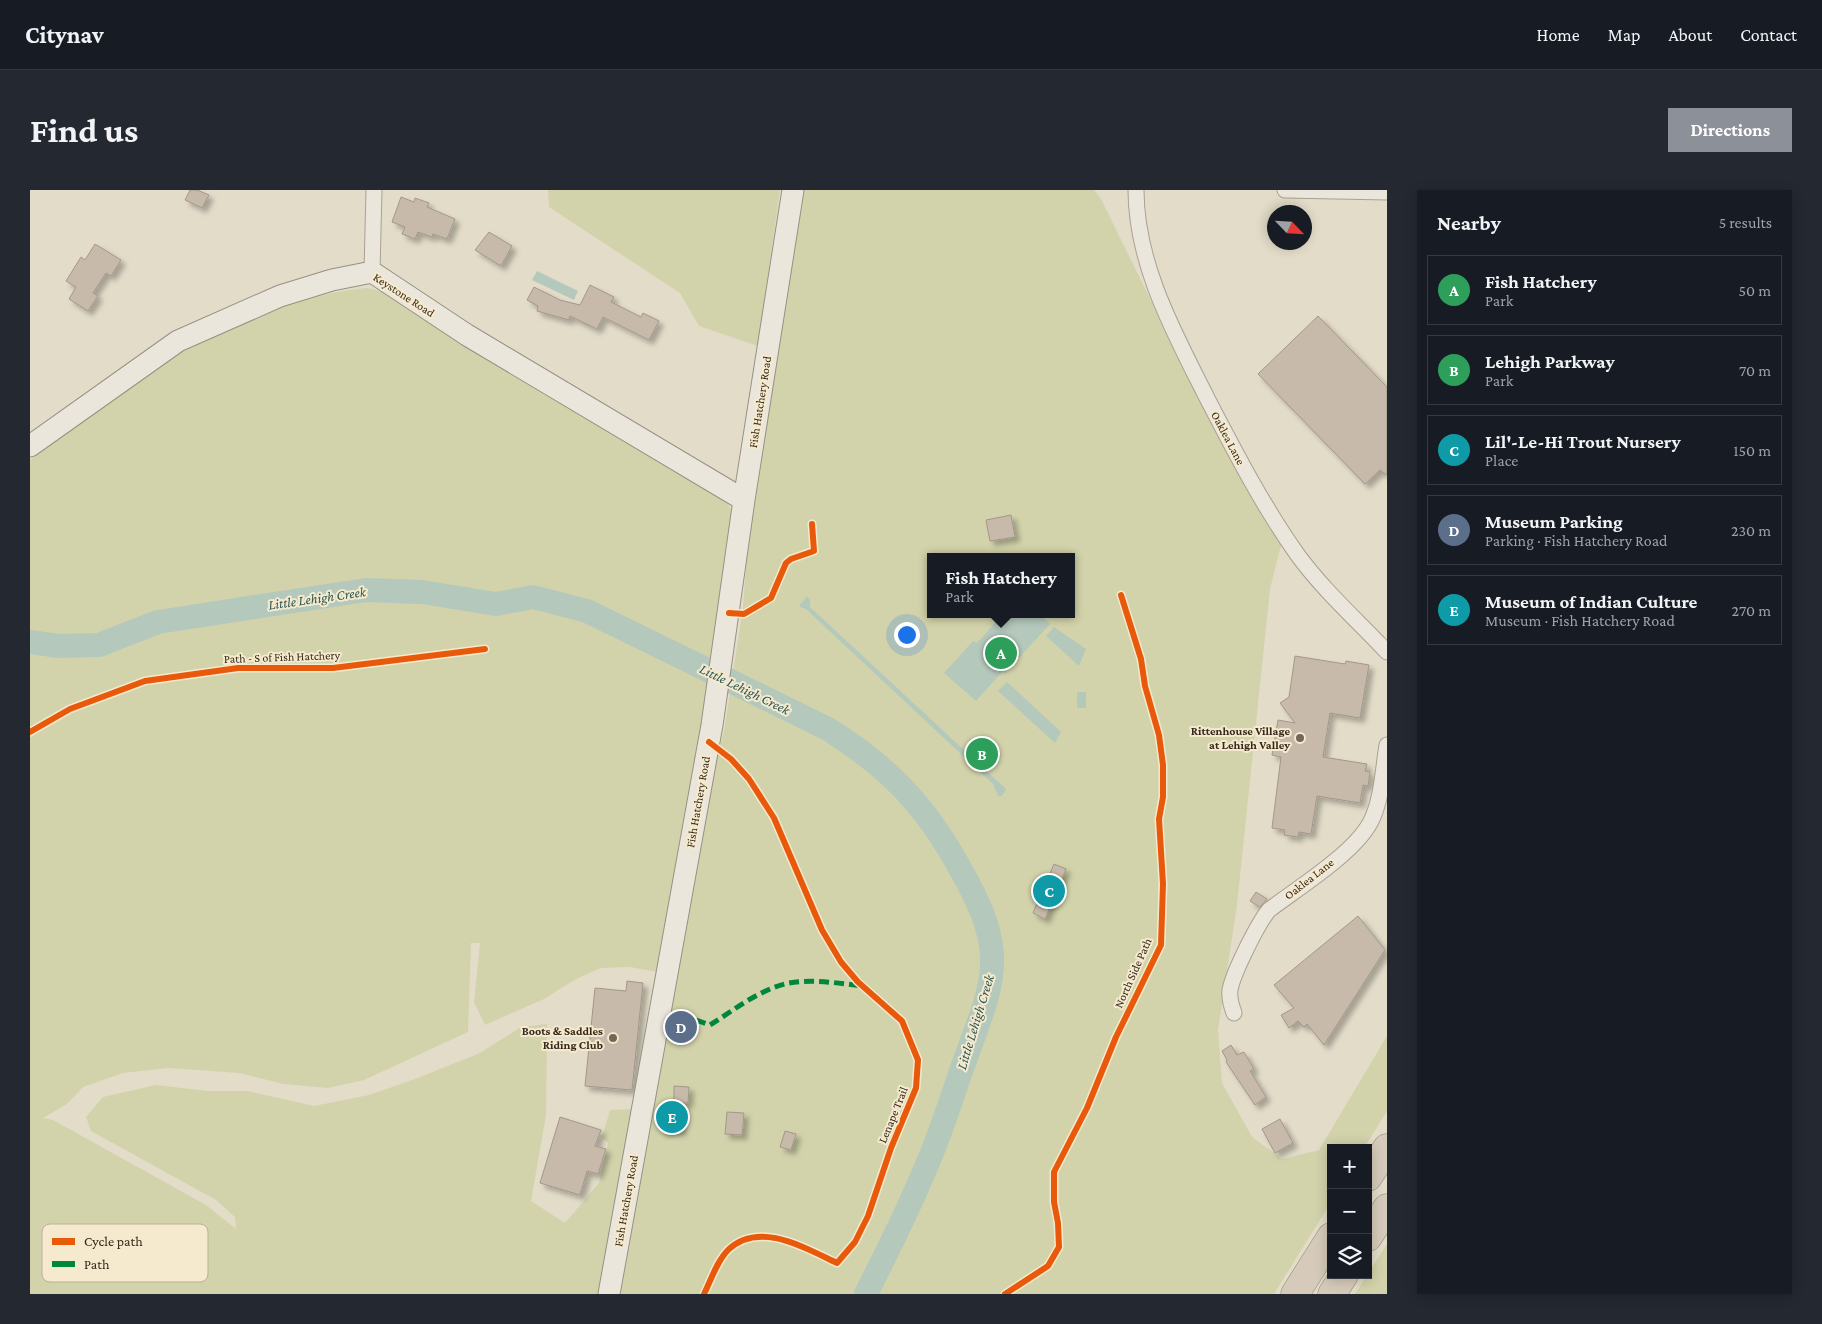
<!DOCTYPE html>
<html lang="en">
<head>
<meta charset="utf-8">
<style>
  body { margin:0; font-family:"Crimson Pro",serif; background:#242831; color:#f1f3f6 }
  .controls { position:absolute; right:15px; bottom:15px; display:grid; overflow:hidden; border-radius:0px; box-shadow:0 2px 12px #0003 }
  .controls button { width:45px; height:45px; display:grid; place-items:center; padding:0; border:0; border-bottom:1px solid #363941; background:#171b24; color:#f1f3f6; font:25px sans-serif }
  .compass { position:absolute; left:1237px; top:15px; width:45px; height:45px; border-radius:50%; background:#171b24; box-shadow:0 2px 12px #0003; rotate:115deg }
  .you { position:absolute; left:876px; top:444px; width:18px; height:18px; margin:-12px; border:4px solid #fff; border-radius:50%; background:#1a73e8; box-shadow:0 0 0 8px #1a73e833 }
  .badge { display:grid; place-items:center; width:32px; height:32px; border-radius:50%; background:#8c9099; color:#fff; font-size:16px; font-weight:700 }
  .pin { position:absolute; translate:-50% -50%; border:2px solid #fff; box-shadow:0 1px 5px #0006 }
  .popup { position:absolute; left:897px; top:363px; width:148px; height:65px; box-sizing:border-box; display:grid; place-content:center; border-radius:0px; background:#171b24; filter:drop-shadow(0 1px 4px #0005); font-size:16px; white-space:nowrap; color:#9ea1a6 }
  .popup b { font-size:19px; color:#f1f3f6 }
  .popup::after { content:''; position:absolute; left:50%; top:100%; margin-left:-10px; border:10px solid transparent; border-top-color:#171b24 }
  .list { margin:0; padding:0; list-style:none }
  h2 { display:flex; justify-content:space-between; align-items:center; height:65px; margin:0; padding:0 20px; font-size:21px }
  h2 small { font-size:16px; font-weight:400; color:#9ea1a6 }
  .list li { display:grid; grid-template-columns:32px 1fr auto; gap:15px; align-items:center; box-sizing:border-box; height:70px; margin:0 10px 10px; padding:0 10px; border:1px solid #363941; border-radius:0px }
  .list b { display:block; font-size:19px; white-space:nowrap }
  .list p { margin:0; font-size:16px; white-space:nowrap; color:#9ea1a6 }
  .list em { font-size:16px; font-style:normal; color:#9ea1a6 }
  .icon { flex:none; width:28px; height:28px; fill:none; stroke:currentColor; stroke-width:2; stroke-linecap:round; stroke-linejoin:round }
  .map { position:relative; flex:none; width:1357px; height:1104px; overflow:hidden; border-radius:0px }
  header { display:flex; align-items:center; gap:30px; box-sizing:border-box; height:70px; padding:0 25px; background:#171b24; border-bottom:1px solid #363941 }
  header strong { font-size:24px }
  nav { display:flex; gap:28px; margin-inline-start:auto; font-size:18px }
  .intro { display:flex; align-items:center; justify-content:space-between; box-sizing:border-box; height:120px; padding:0 30px }
  h1 { margin:0; font-size:35px }
  .button { padding:12px 22px; border-radius:0px; background:#8c9099; color:#fff; font-size:18px; font-weight:700 }
  main { display:flex; gap:30px; padding:0 30px }
  aside { flex:1; background:#171b24; border-radius:0px; box-shadow:0 2px 12px #0003 }
  .map>svg:first-child { display:block }
  .green { fill:#d2d3ab; fill-rule:evenodd }
  .water { fill:#b5c8bc }
  .lines { fill:none; stroke-linecap:round; stroke-linejoin:round }
  .river { stroke:#b5c8bc; stroke-width:24 }
  .building { fill:#c7baaa; stroke:#a39789; filter:url(#shadow) }
  .street-casing { stroke:#a8a093; stroke-width:17 }
  .secondary-casing { stroke:#979083; stroke-width:23 }
  .highway-casing { stroke:#8d8679; stroke-width:29 }
  .street { stroke:#ebe6db; stroke-width:15 }
  .secondary { stroke:#ebe6db; stroke-width:21 }
  .highway { stroke:#d6cbba; stroke-width:28 }
  .quiet { stroke:#00873e; stroke-width:5; stroke-dasharray:10 5; stroke-linecap:butt }
  .cycleway-casing { stroke:#f5eacd; stroke-width:9 }
  .cycleway { stroke:#e8590c; stroke-width:6 }
  .poi-dot { fill:#726759; stroke:#f5eacd; stroke-width:2 }
  .labels { text-anchor:middle; dominant-baseline:central; stroke-width:4; stroke-linejoin:round; paint-order:stroke }
  .street-label { font-size:12px; fill:#35281c; stroke:#f5eacd }
  .poi-label { font-size:12px; font-weight:bold; fill:#35281c; stroke:#f5eacd; text-anchor:end }
  .water-label { font-size:14px; font-style:italic; fill:#2a5553; stroke:#f5eacd }
  .key { fill:#f5eacd; stroke:#bbb098; stroke-width:1 }
  .key-label { font-size:14px; fill:#35281c }
</style>
</head>
<body>
<header>
<strong>Citynav</strong>
<nav><a>Home</a><a>Map</a><a>About</a><a>Contact</a></nav>
</header>
<div class="intro"><h1>Find us</h1><a class="button">Directions</a></div>
<main>
<div class="map">
<svg width="1357" height="1104" viewBox="0 0 1357 1104">
  <defs>
    <filter id="shadow"><feDropShadow dx="4.5" dy="4.5" stdDeviation="2.5" flood-color="#0004"/></filter>
  </defs>
  <rect width="100%" height="100%" fill="#e3dcc9"/>
  <path class="green" d="M518,0h232l-22,156 -59,-20 -19,-33 -131,-86z
    M769,0h295l7,9 113,230 67,116 -11,44 -33,316 -19,125 4,53 30,54 30,22 37,-9 68,-114v75l-23,37h-33v54l-57,92h-654l92,-516 12,-47 19,-124 8,-110zM901,367h140v57h-140z
    M338,98l19,5 281,170 59,40 5,8 1,15 -40,276 -35,170 -28,-5 -29,1 -25,11 -32,20 -59,26 -11,-23 6,-59h-9l-3,89 -104,48 -36,8 -44,-4 -45,-11 -71,-5 -45,5 -40,14 -16,17 -24,14 10,2 153,85 30,24 -1,-12 -19,-17 -125,-69 -5,-14 17,-20 53,-12 52,6h39l67,15 55,-11 46,-16 65,-26 41,-26 26,-3 -1,91 -15,86 34,22 34,-40 9,-40 -6,-5 8,-28 22,-1 -33,185h-569v-834c53,-37 104,-78 158,-113 44,-29 127,-55 180,-59z
    M1357,1054v50h-32z"/>
  <path class="water" d="M507,81l41,20 -4,9 -42,-20z
    M777,406l3,4v7l196,182 -4,7h-4l-5,-12 -186,-174 -8,-4z
    M973,424h36l11,10 -45,49 -3,-1 -26,29 -32,-28 29,-32 4,2z
    M1024,437l32,22 -7,17 -33,-30z
    M977,492l54,50 -6,11 -57,-52z
    M1047,502h9v16h-9z"/>
  <g class="lines">
    <path class="river" d="M0,452l29,4 40,-1 59,-23 208,-32 56,2 74,12 37,-7 54,14 241,118c62,39 98,77 133,141 15,27 29,54 31,85 2,35 -16,73 -27,105 -13,36 -24,73 -39,107 -18,44 -39,85 -60,127"/>
  </g>
  <path class="building" d="M160,0h7l12,5 -7,13 -17,-8z
    M371,7l13,5 1,-4 14,5 -2,4 28,12 -8,20 -14,-5 -1,3 -14,-5 -3,7 -13,-5 3,-7 -13,-5z
    M459,42l23,14 -11,20 -26,-16z
    M65,54l26,16 -10,16 -5,-3 -13,20 5,3 -10,15 -19,-12 7,-12 -10,-6 15,-24 4,3z
    M560,95l24,12 -3,5 30,15 2,-4 16,8 -10,19 -46,-23 -6,12 -27,-13 -1,4 -32,-9 1,-5 -11,-6 7,-13 26,13 20,5z
    M1288,126l69,71v88l-7,-5 -15,14 -107,-110z
    M981,325l4,22 -25,4 -4,-21z
    M1265,466l50,8 1,-3 23,4 -9,53 -30,-5 -7,44 44,7 -2,7 5,1 -2,14 -5,-1 -3,18 -43,-7 -6,38 -12,-2 -1,5 -14,-2 1,-5 -13,-2 9,-71 -9,-2 6,-35 17,3 -15,-20 9,-6z
    M1024,674l12,5 -21,50 -12,-6z
    M1226,702l11,7 -7,8 -10,-6z
    M1328,726l27,34 -61,95 -17,-21 -3,3 -6,-6 -9,7 -8,-13 13,-7 -20,-23z
    M597,791l16,2 -11,107 -47,-4 10,-98 31,3z
    M1201,855l6,10 7,-3 10,17 -4,2 16,26 -11,8 -29,-43 1,-2 -5,-9z
    M644,896l15,1 -1,16 -14,-1z
    M632,914l21,1 -2,26 -20,-1z
    M697,922l17,1 -2,22 -17,-1z
    M530,927l41,13 -6,16 11,3 -8,25 -11,-3 -7,24 -40,-12z
    M1250,929l13,24 -18,10 -13,-24z
    M755,941l11,3 -5,16 -11,-3z"/>
  <g class="lines">
    <g class="street-casing">
      <path id="street" d="M1106,0c0,75 39,144 72,210 27,52 55,106 89,154 26,36 60,66 90,98
        M1255,0l102,2
        M342,82l2,-82
        M1204,823c-3,-8 -5,-15 -4,-23 3,-17 28,-67 39,-80 29,-22 84,-56 101,-87 12,-22 13,-54 17,-78"/>
    </g>
    <g class="secondary-casing">
      <path id="secondary" d="M0,256l148,-105 102,-45 52,-16 40,-8 95,63 277,165
        M579,1104l103,-569 32,-225 49,-310"/>
    </g>
    <g class="highway-casing">
      <path id="highway" d="M1338,987l19,-29
        M1338,1047l19,-29
        M1265,1104l36,-57
        M1302,1104l12,-19"/>
    </g>
    <use href="#street" class="street"/>
    <use href="#secondary" class="secondary"/>
    <use href="#highway" class="highway"/>
    <path class="quiet" d="M666,830l14,5c24,-15 50,-36 79,-42 24,-4 49,0 73,3"/>
    <g class="cycleway-casing">
      <path id="cycleway" d="M699,423l15,1 27,-16 15,-35 5,-4 23,-8 -2,-27
        M0,542l40,-23 75,-28 93,-13h95l152,-19
        M674,1104c7,-14 13,-33 24,-44 31,-30 77,-2 109,13l18,-21 13,-26 23,-68 25,-60 2,-28 -16,-39 -44,-39 -17,-20 -19,-32 -48,-112 -25,-39 -18,-20 -22,-17
        M975,1104l43,-28 11,-19 -1,-24 -4,-21v-30l33,-64 29,-71 45,-92 2,-61 -4,-65 4,-22v-32l-4,-30 -14,-49 -4,-27 -20,-64"/>
    </g>
    <use href="#cycleway" class="cycleway"/>
  </g>
  <g class="poi-dot">
    <circle cx="1270" cy="548" r="5"/>
    <circle cx="583" cy="848" r="5"/>
  </g>
  <g class="labels">
    <g class="street-label">
      <text transform="translate(374 105) rotate(33)">Keystone Road</text>
      <text transform="translate(730 212) rotate(-81)">Fish Hatchery Road</text>
      <text transform="translate(1198 248) rotate(62)">Oaklea Lane</text>
      <text transform="translate(252 467) rotate(-2)">Path - S of Fish Hatchery</text>
      <text transform="translate(668 612) rotate(-80)">Fish Hatchery Road</text>
      <text transform="translate(1279 689) rotate(-38)">Oaklea Lane</text>
      <text transform="translate(1103 783) rotate(-66)">North Side Path</text>
      <text transform="translate(863 925) rotate(-68)">Lenape Trail</text>
      <text transform="translate(596 1011) rotate(-80)">Fish Hatchery Road</text>
    </g>
    <g class="poi-label">
      <text x="1260" y="541">Rittenhouse Village<tspan x="1260" dy="14">at Lehigh Valley</tspan></text>
      <text x="573" y="841">Boots &amp; Saddles<tspan x="573" dy="14">Riding Club</tspan></text>
    </g>
    <g class="water-label">
      <text transform="translate(287 408) rotate(-8)">Little Lehigh Creek</text>
      <text transform="translate(715 499) rotate(26)">Little Lehigh Creek</text>
      <text transform="translate(945 832) rotate(-73)">Little Lehigh Creek</text>
    </g>
  </g>
  <rect x="12" y="1034" width="166" height="58" rx="8" class="key"/>
  <rect x="22" y="1048" width="23" height="7" fill="#e8590c"/>
  <rect x="22" y="1071" width="23" height="6" fill="#00873e"/>
  <g class="key-label">
    <text x="54" y="1056">Cycle path</text>
    <text x="54" y="1079">Path</text>
  </g>
</svg>
<div class="controls">
<button>+</button>
<button>−</button>
<button><svg class="icon" aria-label="layers" viewBox="0 0 24 24"><path d="M12 4l9 5-9 5-9-5zM3 14l9 5 9-5"/></svg></button>
</div>
<svg class="compass" viewBox="-18 -18 36 36"><path d="M0-13l5 13h-10z" fill="#e53935"/><path d="M0 13l5-13h-10z" fill="#9ea1a6"/></svg>
<div class="you"></div>
<div class="pin badge" style="left:971px;top:463px;background:#2e9e5b">A</div>
<div class="popup"><b>Fish Hatchery</b>Park</div>
<div class="pin badge" style="left:952px;top:564px;background:#2e9e5b">B</div>
<div class="pin badge" style="left:1019px;top:701px;background:#0f9aa8">C</div>
<div class="pin badge" style="left:651px;top:837px;background:#5c6f8a">D</div>
<div class="pin badge" style="left:642px;top:927px;background:#0f9aa8">E</div>
</div>
<aside>
<h2>Nearby<small>5 results</small></h2>
<ul class="list">
<li><span class="badge" style="background:#2e9e5b">A</span><div><b>Fish Hatchery</b><p>Park</p></div><em>50 m</em></li>
<li><span class="badge" style="background:#2e9e5b">B</span><div><b>Lehigh Parkway</b><p>Park</p></div><em>70 m</em></li>
<li><span class="badge" style="background:#0f9aa8">C</span><div><b>Lil'-Le-Hi Trout Nursery</b><p>Place</p></div><em>150 m</em></li>
<li><span class="badge" style="background:#5c6f8a">D</span><div><b>Museum Parking</b><p>Parking · Fish Hatchery Road</p></div><em>230 m</em></li>
<li><span class="badge" style="background:#0f9aa8">E</span><div><b>Museum of Indian Culture</b><p>Museum · Fish Hatchery Road</p></div><em>270 m</em></li>
</ul>
</aside>
</main>
</body>
</html>
